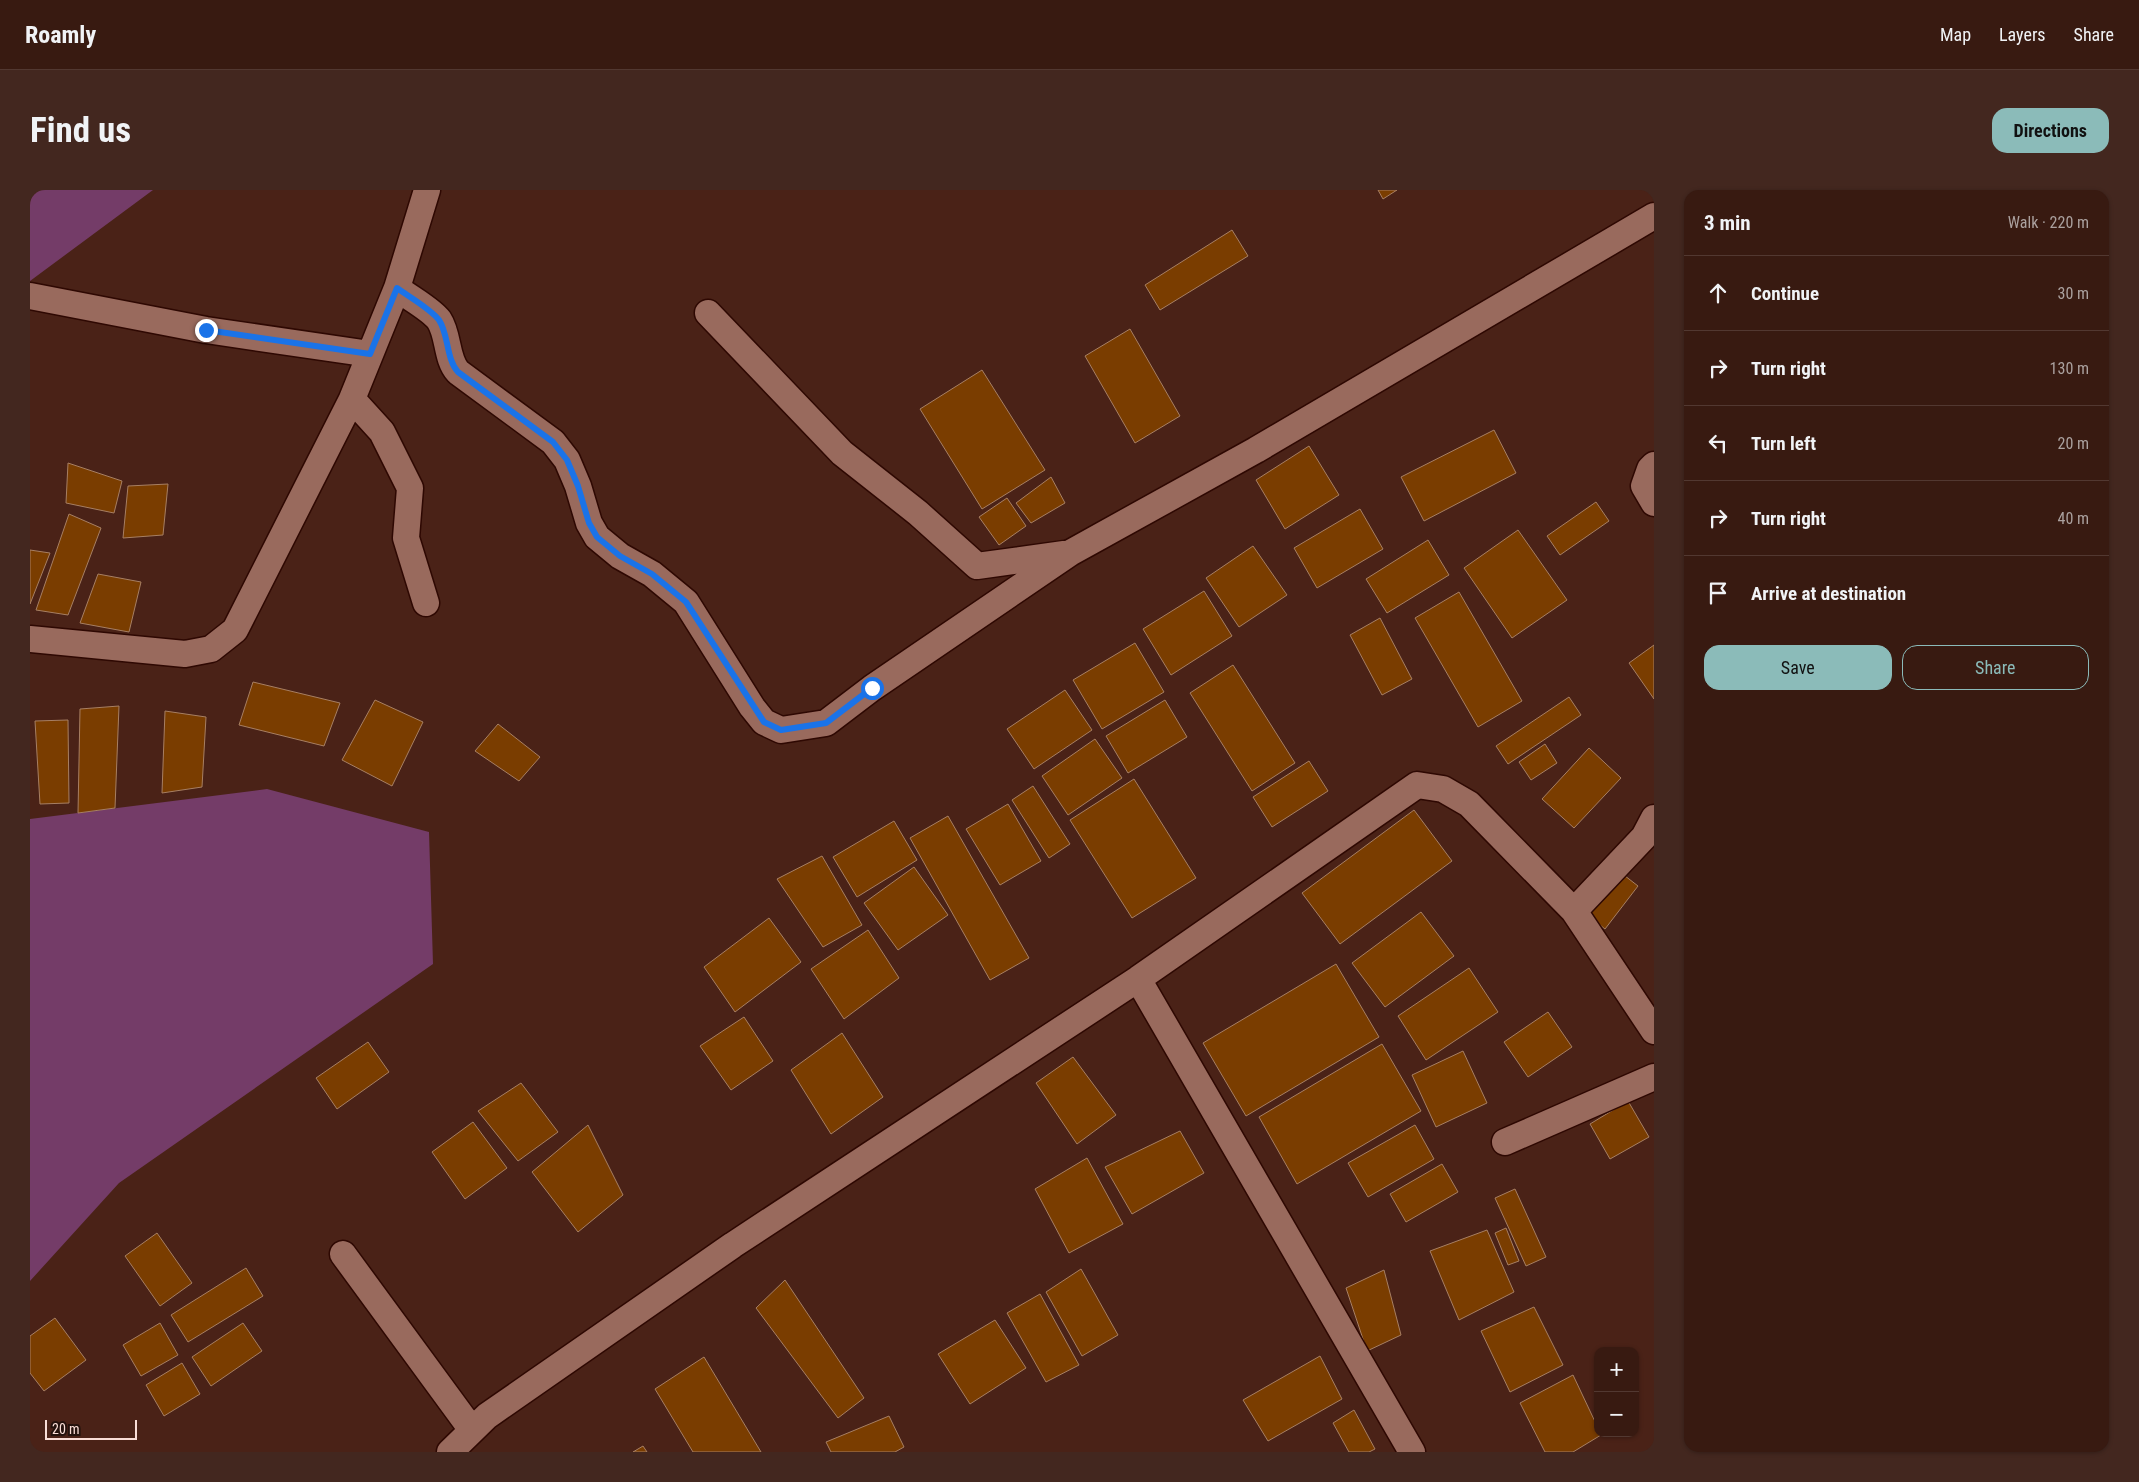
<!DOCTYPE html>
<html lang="en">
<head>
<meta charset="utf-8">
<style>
  body { margin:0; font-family:"Roboto Condensed",sans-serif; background:#43271f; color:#f1f3f6 }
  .controls { position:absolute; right:15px; bottom:15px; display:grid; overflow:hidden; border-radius:10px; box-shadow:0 1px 4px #0004 }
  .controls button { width:45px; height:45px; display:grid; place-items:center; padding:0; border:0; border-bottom:1px solid #523831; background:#381a11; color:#f1f3f6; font:25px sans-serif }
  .scale { position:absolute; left:15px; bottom:12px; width:92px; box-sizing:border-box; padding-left:5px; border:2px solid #f9ddd6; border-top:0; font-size:14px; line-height:18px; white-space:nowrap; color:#f9ddd6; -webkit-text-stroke:4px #24120d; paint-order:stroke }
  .stop { position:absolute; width:15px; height:15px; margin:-11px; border:4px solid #1a73e8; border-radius:50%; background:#fff }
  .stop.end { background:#1a73e8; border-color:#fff; box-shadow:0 1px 5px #0008 }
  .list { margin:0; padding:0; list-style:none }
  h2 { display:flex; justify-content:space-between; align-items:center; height:65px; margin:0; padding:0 20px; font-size:21px }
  h2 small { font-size:16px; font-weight:400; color:#aba19f }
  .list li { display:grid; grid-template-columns:32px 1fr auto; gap:15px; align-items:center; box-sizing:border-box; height:75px; padding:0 20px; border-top:1px solid #523831 }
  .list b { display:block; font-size:19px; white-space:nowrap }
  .list em { font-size:16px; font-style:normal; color:#aba19f }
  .actions { display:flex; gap:10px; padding:15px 20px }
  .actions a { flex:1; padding:11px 0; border:1px solid #8bbbb9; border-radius:15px; text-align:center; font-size:18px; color:#8bbbb9 }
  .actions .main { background:#8bbbb9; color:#111 }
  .icon { flex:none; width:28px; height:28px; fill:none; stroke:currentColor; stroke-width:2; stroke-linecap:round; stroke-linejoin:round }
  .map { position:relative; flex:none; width:1624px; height:1262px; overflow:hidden; border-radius:15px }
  header { display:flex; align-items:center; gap:30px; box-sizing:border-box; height:70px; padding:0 25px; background:#381a11; border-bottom:1px solid #523831 }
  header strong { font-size:24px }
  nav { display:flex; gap:28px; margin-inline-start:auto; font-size:18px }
  .intro { display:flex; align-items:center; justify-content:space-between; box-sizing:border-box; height:120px; padding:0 30px }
  h1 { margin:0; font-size:35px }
  .button { padding:12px 22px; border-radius:15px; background:#8bbbb9; color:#111; font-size:18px; font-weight:700 }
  main { display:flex; gap:30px; padding:0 30px }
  aside { flex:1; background:#381a11; border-radius:15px; box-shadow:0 1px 4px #0004 }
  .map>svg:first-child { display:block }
  .green { fill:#743c68 }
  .building { fill:#7a3d00; stroke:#a77f63 }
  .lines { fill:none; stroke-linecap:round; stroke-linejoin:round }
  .street-casing { stroke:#2e0802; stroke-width:29 }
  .street { stroke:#996a5d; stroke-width:26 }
  .route { stroke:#1a73e8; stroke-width:6 }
</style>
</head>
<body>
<header>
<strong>Roamly</strong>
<nav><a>Map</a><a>Layers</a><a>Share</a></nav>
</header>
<div class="intro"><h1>Find us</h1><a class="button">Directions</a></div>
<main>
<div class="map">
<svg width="1624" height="1262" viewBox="0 0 1624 1262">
  <rect width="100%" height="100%" fill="#4a2217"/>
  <path class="green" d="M0,0h123l-123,91z
    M237,599l162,43 4,132 -314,219 -89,98v-462z"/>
  <path class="building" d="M1348,0h19l-14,9z
    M1202,40l16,26 -88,54 -15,-25z
    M1100,139l50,87 -45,27 -50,-87z
    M952,180l63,100 -63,39 -62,-100z
    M1464,240l22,43 -92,48 -23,-44z
    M1279,256l30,49 -54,34 -29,-49z
    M38,273l54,18 -8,32 -48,-10z
    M1021,287l14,26 -34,20 -15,-20z
    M138,294l-5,51 -40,3 5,-52z
    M977,308l19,28 -27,19 -20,-28z
    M1566,312l13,19 -49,34 -13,-19z
    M1330,319l23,40 -66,39 -23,-40z
    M39,324l32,14 -33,87 -32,-5z
    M1488,340l49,70 -55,38 -48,-70z
    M1398,350l21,35 -62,38 -21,-34z
    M1223,356l34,49 -48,32 -33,-49z
    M0,360l20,3 -20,51z
    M68,384l43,8 -12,50 -49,-9z
    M1174,401l28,45 -61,39 -28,-46z
    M1429,402l63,109 -44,26 -63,-109z
    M1350,428l32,61 -30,16 -32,-60z
    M1105,453l29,49 -62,37 -29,-49z
    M1624,455v54l-25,-36z
    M1203,475l62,98 -43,28 -62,-98z
    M223,492l87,21 -16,43 -85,-21z
    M1035,500l27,40 -58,39 -27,-40z
    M1539,507l12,18 -73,49 -12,-18z
    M345,510l48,22 -31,64 -50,-26z
    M1135,510l22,37 -59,36 -22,-37z
    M89,516l-4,102 -37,5 2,-104z
    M135,521l41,6 -4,70 -40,6z
    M38,530l1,83 -29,1 -5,-83z
    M468,534l42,33 -21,24 -44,-30z
    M1065,549l27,39 -54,37 -26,-39z
    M1515,554l12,19 -26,17 -12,-18z
    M1559,558l32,30 -47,50 -32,-29z
    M1279,571l19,30 -56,36 -19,-30z
    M1104,589l62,99 -64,40 -62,-98z
    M1003,596l37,58 -21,14 -37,-58z
    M978,614l33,57 -41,24 -34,-56z
    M1384,620l38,51 -112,83 -38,-51z
    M918,626l81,142 -39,22 -80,-142z
    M864,631l23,39 -60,37 -24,-40z
    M792,666l40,69 -39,22 -46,-68z
    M884,677l34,48 -50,35 -34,-47z
    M1590,682l18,14 -33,43 -19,-15z
    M1391,722l33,44 -69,51 -33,-44z
    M739,728l32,44 -66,50 -31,-45z
    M838,740l31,48 -55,41 -33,-50z
    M1306,774l43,73 -133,79 -43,-73z
    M1439,778l29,44 -72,48 -28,-44z
    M1518,822l24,35 -44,30 -24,-35z
    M714,827l29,44 -42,29 -31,-44z
    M812,843l41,64 -52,37 -40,-64z
    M338,852l21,30 -52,37 -21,-31z
    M1352,854l39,67 -124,73 -38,-67z
    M1433,861l24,52 -51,24 -24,-52z
    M1043,867l43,58 -39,29 -41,-61z
    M491,893l37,49 -40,29 -40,-50z
    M1598,911l21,36 -39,22 -20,-35z
    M443,932l34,46 -42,31 -33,-47z
    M558,935l35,70 -45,37 -46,-60z
    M1385,935l19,34 -66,38 -20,-34z
    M1150,941l24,42 -72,41 -27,-47z
    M1057,968l36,66 -54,29 -34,-64z
    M1412,974l16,28 -52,30 -16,-28z
    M1485,999l31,68 -20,9 -31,-68z
    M1476,1038l13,33 -11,4 -13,-32z
    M1457,1040l27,62 -55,28 -29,-69z
    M127,1043l35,50 -32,23 -35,-50z
    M216,1078l17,28 -75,46 -17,-27z
    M1051,1079l37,66 -36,21 -36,-64z
    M1354,1080l17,65 -34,16 -21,-63z
    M755,1090l79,118 -26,20 -82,-110z
    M1010,1104l39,71 -33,17 -39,-69z
    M1504,1117l29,58 -53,27 -29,-61z
    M25,1128l31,42 -42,31 -14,-18v-37z
    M965,1130l31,48 -56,36 -32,-50z
    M130,1133l18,32 -37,21 -18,-31z
    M213,1133l19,28 -51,35 -19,-29z
    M1290,1166l22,43 -74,42 -25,-41z
    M674,1167l57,95h-68l-38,-63z
    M152,1173l18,31 -36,22 -18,-31z
    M1543,1185l25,53v5l3,2 -28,17h-28l-25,-49z
    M1324,1220l21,39 -6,3h-20l-16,-29z
    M859,1226l15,31 -9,5h-64l-5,-10z
    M613,1256l4,6h-14z"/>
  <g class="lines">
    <g class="street-casing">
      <path id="street" d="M367,98c11,9 34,21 42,32 10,15 7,39 19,52l95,70 14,18 11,26 11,37 8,14 23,19 32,18 34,28 66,105 12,15 17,8 45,-7 46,-35 198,-135 186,-103 398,-234
        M0,106l176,34 164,24
        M678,123l134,140 76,60 59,53 87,-12
        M322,209l30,33 28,56 -4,50 20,65
        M1624,275l-4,4 -6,17 10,17
        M0,449l155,15 26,-5 24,-19 117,-231 45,-111 30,-98
        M1544,721l70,-74 10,-19
        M1108,789l274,473
        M1475,952l149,-65
        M313,1064l129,176
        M420,1262l37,-36 246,-171 405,-266 279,-194 26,4 26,15 105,107 80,120"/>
    </g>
    <use href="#street" class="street"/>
  </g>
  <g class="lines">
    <path class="route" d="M176,140l164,24 27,-66c11,8 34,21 42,32 10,15 7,39 19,52l95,70 14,18 11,26 11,37 8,14 23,19 32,18 34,28 78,120 17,8 45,-7 46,-35"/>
  </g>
</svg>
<div class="controls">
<button>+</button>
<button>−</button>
</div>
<div class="scale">20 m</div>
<div class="stop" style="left:842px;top:498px"></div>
<div class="stop end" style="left:176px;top:140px"></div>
</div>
<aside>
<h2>3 min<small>Walk · 220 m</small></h2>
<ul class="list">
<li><svg class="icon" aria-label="ahead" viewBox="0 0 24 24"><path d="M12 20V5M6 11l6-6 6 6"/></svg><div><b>Continue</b></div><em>30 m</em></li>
<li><svg class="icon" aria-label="right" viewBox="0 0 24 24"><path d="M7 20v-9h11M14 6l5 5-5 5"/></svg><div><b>Turn right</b></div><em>130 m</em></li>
<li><svg class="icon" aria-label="left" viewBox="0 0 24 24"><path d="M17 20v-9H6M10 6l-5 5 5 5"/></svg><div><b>Turn left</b></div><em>20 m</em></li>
<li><svg class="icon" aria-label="right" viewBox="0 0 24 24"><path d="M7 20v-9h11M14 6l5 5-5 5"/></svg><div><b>Turn right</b></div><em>40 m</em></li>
<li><svg class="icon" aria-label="arrive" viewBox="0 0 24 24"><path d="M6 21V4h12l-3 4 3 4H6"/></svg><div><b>Arrive at destination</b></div></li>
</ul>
<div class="actions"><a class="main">Save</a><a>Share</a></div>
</aside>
</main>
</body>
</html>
